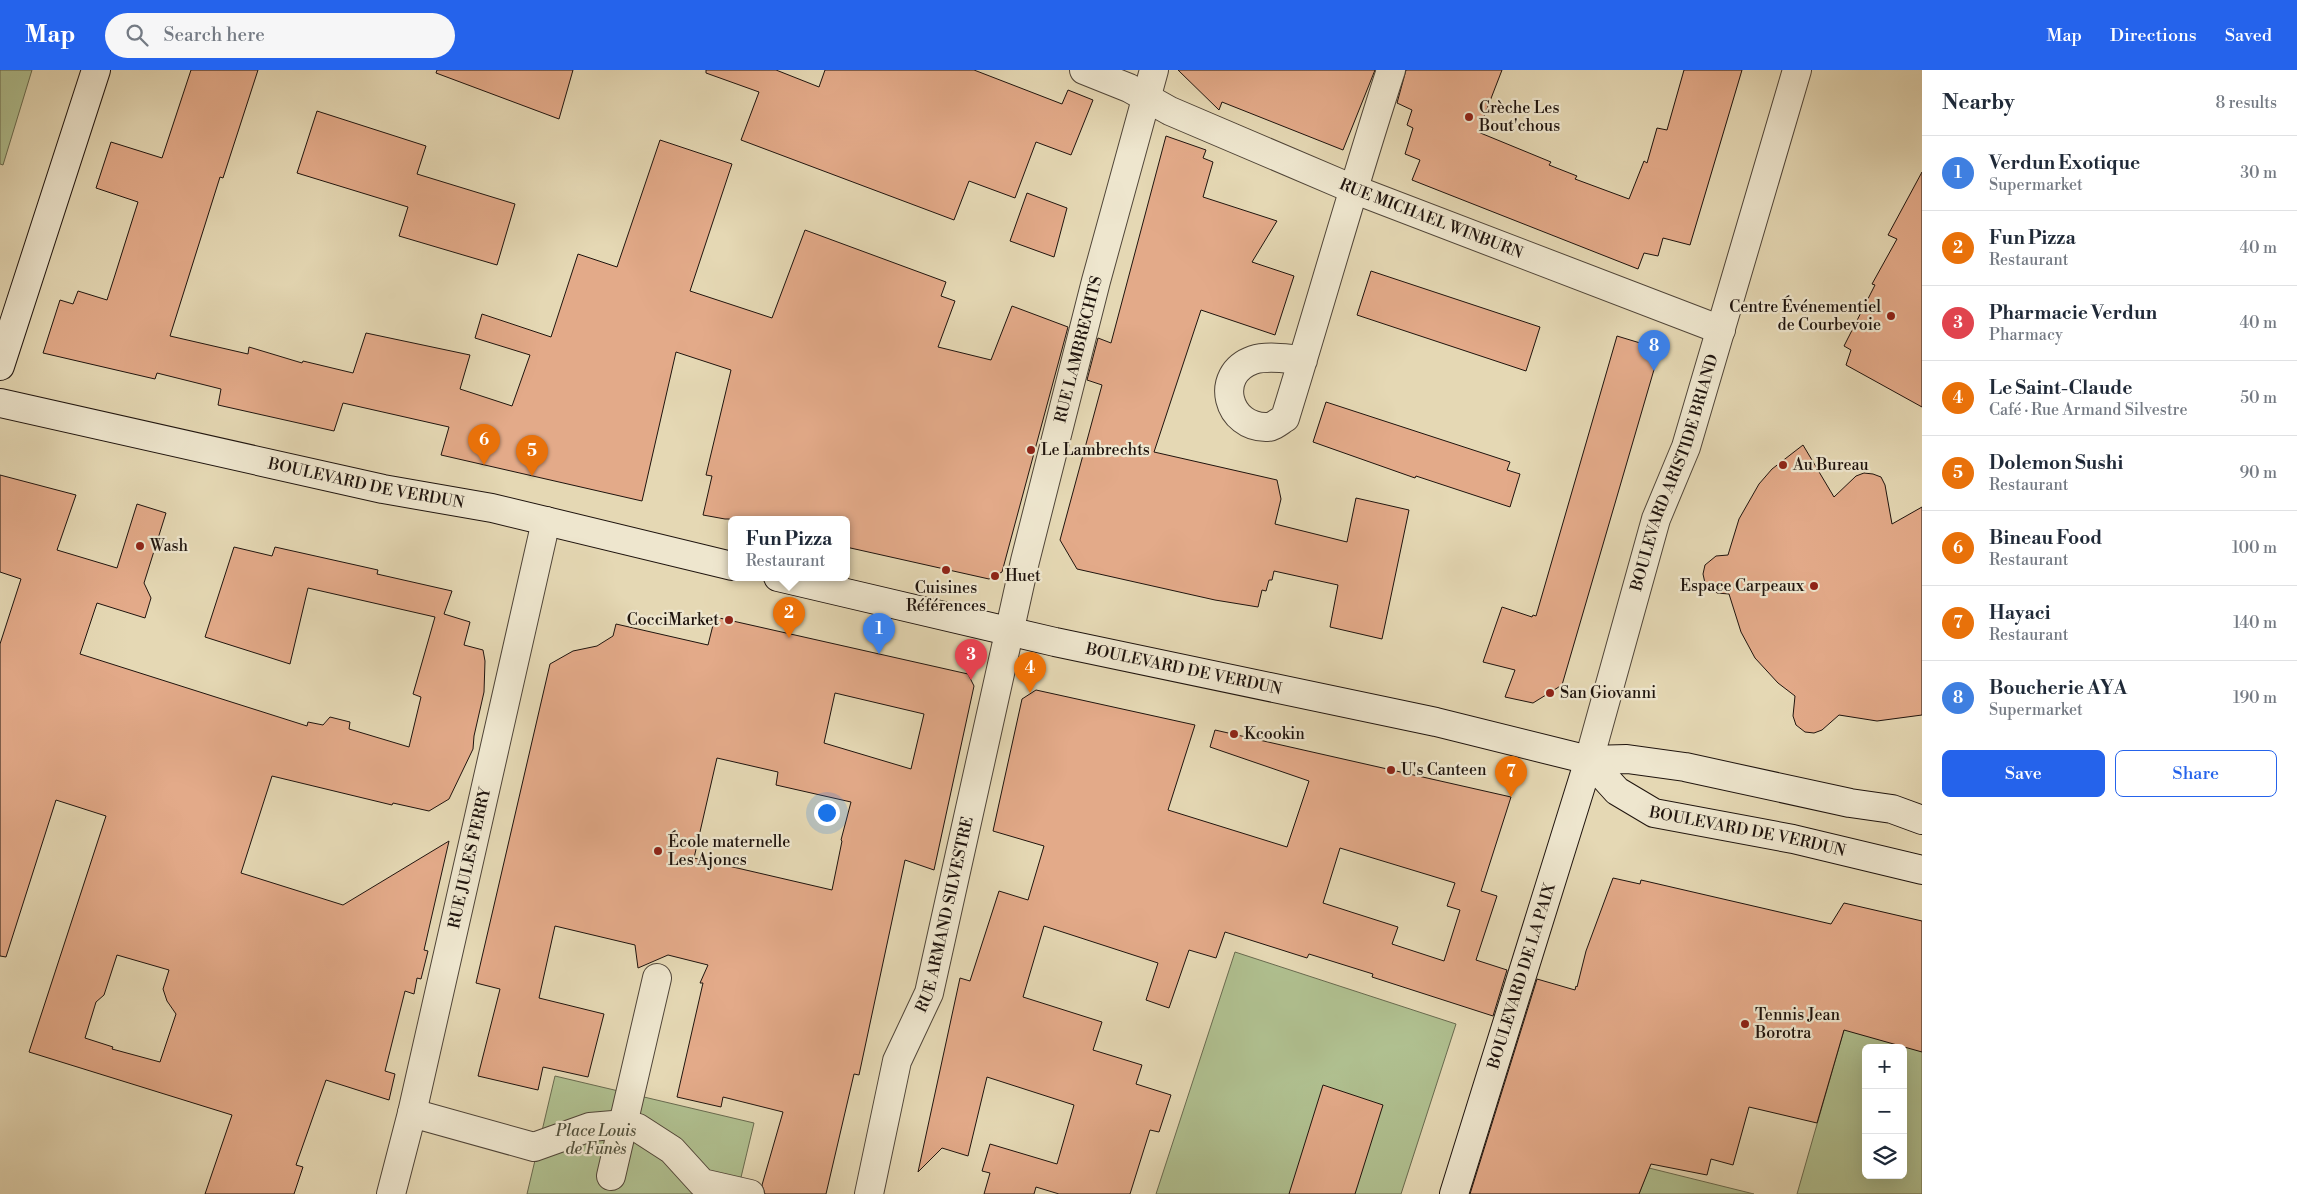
<!DOCTYPE html>
<html lang="en">
<head>
<meta charset="utf-8">
<style>
  body { margin:0; font-family:"Libre Bodoni",serif; background:#f6f6f7; color:#1f2937 }
  .controls { position:absolute; right:15px; bottom:15px; display:grid; overflow:hidden; border-radius:8px; box-shadow:0 5px 20px #0002 }
  .controls button { width:45px; height:45px; display:grid; place-items:center; padding:0; border:0; border-bottom:1px solid #e0e1e3; background:#fff; color:#1f2937; font:25px sans-serif }
  .you { position:absolute; left:826px; top:742px; width:18px; height:18px; margin:-12px; border:4px solid #fff; border-radius:50%; background:#1a73e8; box-shadow:0 0 0 8px #1a73e833 }
  .badge { display:grid; place-items:center; width:32px; height:32px; border-radius:50%; background:#2563eb; color:#fff; font-size:16px; font-weight:700 }
  .pin { position:absolute; translate:-50% -41px; filter:drop-shadow(0 1px 2px #0008) }
  .pin::after { content:''; position:absolute; top:26px; width:18px; height:15px; background:inherit; clip-path:polygon(0 0,100% 0,50% 100%) }
  .popup { position:absolute; left:728px; top:446px; width:122px; height:65px; box-sizing:border-box; display:grid; place-content:center; border-radius:8px; background:#fff; filter:drop-shadow(0 1px 4px #0005); font-size:16px; white-space:nowrap; color:#747a83 }
  .popup b { font-size:19px; color:#1f2937 }
  .popup::after { content:''; position:absolute; left:50%; top:100%; margin-left:-10px; border:10px solid transparent; border-top-color:#fff }
  .list { margin:0; padding:0; list-style:none }
  h2 { display:flex; justify-content:space-between; align-items:center; height:65px; margin:0; padding:0 20px; font-size:21px }
  h2 small { font-size:16px; font-weight:400; color:#747a83 }
  .list li { display:grid; grid-template-columns:32px 1fr auto; gap:15px; align-items:center; box-sizing:border-box; height:75px; padding:0 20px; border-top:1px solid #e0e1e3 }
  .list b { display:block; font-size:19px; white-space:nowrap }
  .list p { margin:0; font-size:16px; white-space:nowrap; color:#747a83 }
  .list em { font-size:16px; font-style:normal; color:#747a83 }
  .actions { display:flex; gap:10px; padding:15px 20px }
  .actions a { flex:1; padding:11px 0; border:1px solid #2563eb; border-radius:8px; text-align:center; font-size:18px; color:#2563eb }
  .actions .main { background:#2563eb; color:#fff }
  .icon { flex:none; width:28px; height:28px; fill:none; stroke:currentColor; stroke-width:2; stroke-linecap:round; stroke-linejoin:round }
  .map { position:relative; flex:none; width:1922px; height:1124px; overflow:hidden }
  header { display:flex; align-items:center; gap:30px; box-sizing:border-box; height:70px; padding:0 25px; background:#2563eb; color:#fff }
  header strong { font-size:24px }
  nav { display:flex; gap:28px; margin-inline-start:auto; font-size:18px }
  .search { width:350px; height:45px; background:#f6f6f7; display:flex; align-items:center; gap:12px; box-sizing:border-box; padding:0 18px; border-radius:28px; color:#747a83; font-size:19px }
  main { display:flex }
  aside { flex:1; background:#fff }
  .map>svg:first-child { display:block }
  .green { fill:#b0c090; stroke:#686a4f; fill-rule:evenodd }
  .building { fill:#e3aa89; stroke:#1f140e; fill-rule:evenodd }
  .lines { fill:none; stroke-linecap:round; stroke-linejoin:round }
  .street-casing { stroke:#504538; stroke-width:30 }
  .secondary-casing { stroke:#1f140e; stroke-width:30 }
  .street { stroke:#eee6ce; stroke-width:28 }
  .secondary { stroke:#eee6ce; stroke-width:28 }
  .poi-dot { fill:#8f2418; stroke:#eee6ce; stroke-width:2 }
  .labels { text-anchor:middle; dominant-baseline:central; stroke-width:4.5; stroke-linejoin:round; paint-order:stroke }
  .poi-label { font-size:16px; fill:#1f140e; stroke:#eee6ce; text-anchor:start }
  .street-label { font-size:16px; fill:#1f140e; stroke:#eee6ce }
  .park-label { font-size:16px; font-style:italic; fill:#52503c; stroke:#eee6ce }
</style>
</head>
<body>
<header>
<strong>Map</strong>
<div class="search"><svg class="icon" aria-label="search" viewBox="0 0 24 24"><circle cx="10" cy="10" r="6"/><path d="M15 15l6 6"/></svg>Search here</div>
<nav><a>Map</a><a>Directions</a><a>Saved</a></nav>
</header>
<main>
<div class="map">
<svg width="1922" height="1124" viewBox="0 0 1922 1124">
  <rect width="100%" height="100%" fill="#e5d8b4"/>
  <filter id="stains"><feTurbulence type="fractalNoise" baseFrequency=".004" numOctaves="4"/><feColorMatrix values="0 0 0 0 .2 0 0 0 0 .09 0 0 0 0 .02 0 0 0 .5 -.17"/></filter>
  <radialGradient id="worn" r=".72"><stop offset=".6" stop-color="#630" stop-opacity="0"/><stop offset="1" stop-color="#630" stop-opacity=".3"/></radialGradient>
  <path class="green" d="M0,0h32l-29,95 -3,-1z
    M1235,882l221,72 -55,170h-245z
    M1922,889v235h-125l47,-164zM1866,978h37v127h-37z
    M555,1006l199,47 -17,71h-210z
    M1649,1098l105,26h-115z"/>
  <path class="building" d="M191,0h67l-35,108 -3,-1 -50,159 78,18 1,-7 53,16 1,-2 50,12 13,-40 104,22 -10,34 52,17 18,-51 -55,-17 7,-24 69,23 27,-83 39,13 43,-127 72,24 -42,127 82,27 33,-88 141,52 -5,14 14,5 -17,46 53,13 21,-54 56,21 -66,245 -13,7 -143,-32v-28h-121l-22,-4 9,-39 -6,-1 25,-105 -55,-18 -34,149 -201,-46 8,-28 -106,-24 -9,28 -116,-26 3,-16 -64,-16 -2,6 -112,-26 17,-53 13,4 5,-13 29,9 8,-25 23,-73 -42,-14 15,-46 51,16z
    M437,0h136l-14,49 -123,-46z
    M706,0h70l43,17 6,-17h149l88,34 6,-14 25,10 -22,55 -35,-13 -21,56 -46,-17 -15,39 -213,-80 18,-48 -53,-19z
    M1178,0h197l-32,80 -121,-48 -3,8z
    M1406,0h96l-24,62 73,30 -2,3 28,11 -2,3 54,20 15,-38 3,2 10,-35 10,2 17,-60h58l-52,175 -27,-7 -5,18 -14,-3 -6,16 -226,-89 8,-20 -15,-6 8,-26 -6,-3 5,-15 -15,-7z
    M317,41l109,35 -9,28 98,30 -18,61 -98,-29 9,-29 -111,-34z
    M1166,66l40,14 -3,8 10,4 -10,35 74,24 -25,41 42,14 -19,59 -74,-25 -47,142 123,28 4,19 -6,25 72,18 9,-44 53,12 -27,129 -52,-12 8,-42 -64,-14 -2,9h-3l-3,11 -4,-1 -4,17 -43,-7 -138,-31 -17,-29 42,-155 -15,-5 11,-42 13,5z
    M1922,102v235l-76,-42 5,-15 -7,-4 31,-61 -3,-1 25,-45 -9,-4z
    M1027,123l40,15 -13,49 -44,-16z
    M1371,201l169,56 -14,44 -169,-56z
    M1617,266l43,13 -98,336 -29,18 -28,-6 10,-27 -32,-8 19,-55 30,10 1,-2 3,1z
    M1326,332l184,60 -3,8 13,4 -10,33 -94,-31 -1,2 -102,-36z
    M1803,375l31,52 22,-21 8,-3 9,1 8,3 4,8 7,39 30,-17v208l-45,6 -38,-6 -17,15 -8,3 -9,-1 -9,-7 -3,-9 2,-20 -17,-13 -23,-25 -14,-26 -12,-38 -12,-1 -12,-10 -2,-9 2,-9 11,-9 12,-1 11,-36 20,-35 13,-15z
    M0,405l76,20 -19,55 60,18 20,-64 29,9 -22,70 7,15 -6,20 -48,-15 -17,51 227,72 1,-4 15,3 7,-8 20,5 -1,7 60,18 12,-50 -8,-3 22,-77 -127,-29 -18,76 -85,-27 29,-90 38,9 3,-9 103,23 -1,4 75,17 -8,23 26,8 -6,23 19,5 2,11 -1,31 -10,44 -1,13 -24,50 -20,12 -36,-8 -1,2 -120,-29 -31,97 102,32 106,-64 -25,109 4,1 -7,28 -4,-1 -3,16 -9,-3 -20,80 10,3 -6,26 -63,-20 -30,85 7,2 -9,27h-89l27,-79 -203,-63 77,-236 -50,-16 -50,157 -6,-1v-312l21,-65 -21,-7zM117,885l52,15 -6,19 4,12 9,13 -16,48 -48,-13 1,-2 -28,-9 11,-36 8,-7z
    M715,547l253,57 6,12 -40,184 -29,-10 -46,215 -5,-1 -28,120h-61l-3,-9 21,-73 -60,-15 -2,10 -44,-10 26,-114h-3l8,-18 -40,-10 -30,13 -3,-23 -80,-19 -16,72 65,16 -16,63 -45,-10 -5,23 -60,-14 22,-87 -24,-6 74,-319 23,-13 24,-5 16,-10 3,-12 92,21zM835,623l89,21 -13,55 -87,-26zM717,688l61,14 -2,13 75,17 -10,38 1,1 -10,49 -138,-32z
    M1036,620l159,35 -27,85 119,37 22,-66 -99,-34 5,-17 296,67 -30,94 16,5 -21,64 31,10 -14,46 -121,-39 1,-3 -64,-20 -2,4 -82,-26 -9,26 -27,-8 -20,58 -23,-8 12,-37 -114,-37 -21,71 79,25 -9,28 49,15 -6,19 35,11 -12,37 -9,-2 -20,64h-71l-23,-7 -2,7h-50l6,-21 -8,-2 8,-27 67,20 17,-59 -87,-28 -19,79 -26,-8 -24,24 42,-194 10,3 29,-90 29,9 16,-54 -51,-15 29,-132zM1340,778l115,35 -8,23 13,4 -16,51 -52,-17 6,-17 -75,-24z
    M1613,808l27,6 1,-4 190,44 13,-21 78,18v131l-78,-22 -27,93 -68,-16 -16,58 -22,-6 -4,16 -56,-11 -12,30h-169l67,-215 38,11 1,-4 1,1 9,-36z
    M1323,1015l60,20 -28,89h-66z"/>
  <g class="lines">
    <g class="street-casing">
      <g id="street">
        <path id="s1" d="M1084,0l45,18 41,23 183,78 368,141"/>
        <path d="M1303,290c-16,-1 -35,-5 -50,0 -40,14 -26,69 15,67 5,0 12,-6 17,-9 36,-116 68,-232 106,-348"/>
        <path id="s2" d="M1589,690l67,-241 30,-72 111,-377"/>
        <path d="M412,1043l122,34 56,-20 35,-3 13,4 34,22 30,33 48,11"/>
        <path d="M611,1106l46,-198"/>
        <path id="s3" d="M391,1124l21,-81 134,-592"/>
        <path id="s4" d="M869,1124l28,-133 32,-68 96,-432 71,-280 58,-211"/>
      </g>
    </g>
    <g class="secondary-casing">
      <g id="secondary">
        <path d="M0,296l96,-296"/>
        <path id="s5" d="M0,333l383,86 109,19 240,58"/>
        <path id="s6" d="M778,507l277,65 381,80 153,38 38,-1 58,8 165,36 42,6 30,11"/>
        <path id="s7" d="M1589,690l28,31 37,22 139,26 129,31"/>
        <path id="s8" d="M1454,1124l135,-434"/>
      </g>
    </g>
    <use href="#street" class="street"/>
    <use href="#secondary" class="secondary"/>
  </g>
  <g class="poi-dot">
    <circle cx="1469" cy="47" r="5"/>
    <circle cx="1891" cy="246" r="5"/>
    <circle cx="1031" cy="380" r="5"/>
    <circle cx="1783" cy="395" r="5"/>
    <circle cx="140" cy="476" r="5"/>
    <circle cx="946" cy="500" r="5"/>
    <circle cx="995" cy="506" r="5"/>
    <circle cx="1814" cy="516" r="5"/>
    <circle cx="729" cy="550" r="5"/>
    <circle cx="1550" cy="623" r="5"/>
    <circle cx="1234" cy="664" r="5"/>
    <circle cx="1391" cy="700" r="5"/>
    <circle cx="658" cy="781" r="5"/>
    <circle cx="1745" cy="954" r="5"/>
  </g>
  <g class="labels">
    <g class="poi-label">
      <text x="1479" y="38">Crèche Les<tspan x="1479" dy="18">Bout'chous</tspan></text>
      <text x="1881" y="237" text-anchor="end">Centre Événementiel<tspan x="1881" dy="18">de Courbevoie</tspan></text>
      <text x="1041" y="380">Le Lambrechts</text>
      <text x="1793" y="395">Au Bureau</text>
      <text x="150" y="476">Wash</text>
      <text x="1005" y="506">Huet</text>
      <text x="1804" y="516" text-anchor="end">Espace Carpeaux</text>
      <text x="946" y="518" text-anchor="middle">Cuisines<tspan x="946" dy="18">Références</tspan></text>
      <text x="719" y="550" text-anchor="end">CocciMarket</text>
      <text x="1560" y="623">San Giovanni</text>
      <text x="1244" y="664">Kcookin</text>
      <text x="1401" y="700">U's Canteen</text>
      <text x="668" y="772">École maternelle<tspan x="668" dy="18">Les Ajoncs</tspan></text>
      <text x="1755" y="945">Tennis Jean<tspan x="1755" dy="18">Borotra</tspan></text>
    </g>
    <g class="street-label">
      <text stroke="none"><textPath href="#s1" startOffset="378">RUE MICHAEL WINBURN</textPath></text>
      <text stroke="none"><textPath href="#s4" startOffset="872">RUE LAMBRECHTS</textPath></text>
      <text stroke="none"><textPath href="#s2" startOffset="300">BOULEVARD ARISTIDE BRIAND</textPath></text>
      <text stroke="none"><textPath href="#s5" startOffset="375">BOULEVARD DE VERDUN</textPath></text>
      <text stroke="none"><textPath href="#s6" startOffset="416">BOULEVARD DE VERDUN</textPath></text>
      <text stroke="none"><textPath href="#s7" startOffset="180">BOULEVARD DE VERDUN</textPath></text>
      <text stroke="none"><textPath href="#s3" startOffset="345">RUE JULES FERRY</textPath></text>
      <text stroke="none"><textPath href="#s4" startOffset="291">RUE ARMAND SILVESTRE</textPath></text>
      <text stroke="none"><textPath href="#s8" startOffset="228">BOULEVARD DE LA PAIX</textPath></text>
    </g>
    <g class="park-label">
      <text x="596" y="1061">Place Louis<tspan x="596" dy="18">de Funès</tspan></text>
    </g>
  </g>
  <rect width="100%" height="100%" filter="url(#stains)"/>
  <rect width="100%" height="100%" fill="url(#worn)"/>
</svg>
<div class="controls">
<button>+</button>
<button>−</button>
<button><svg class="icon" aria-label="layers" viewBox="0 0 24 24"><path d="M12 4l9 5-9 5-9-5zM3 14l9 5 9-5"/></svg></button>
</div>
<div class="you"></div>
<div class="pin badge" style="left:879px;top:584px;background:#3f7fe0">1</div>
<div class="pin badge" style="left:789px;top:568px;background:#e8710a">2</div>
<div class="popup"><b>Fun Pizza</b>Restaurant</div>
<div class="pin badge" style="left:971px;top:610px;background:#e0444e">3</div>
<div class="pin badge" style="left:1030px;top:623px;background:#e8710a">4</div>
<div class="pin badge" style="left:532px;top:406px;background:#e8710a">5</div>
<div class="pin badge" style="left:484px;top:395px;background:#e8710a">6</div>
<div class="pin badge" style="left:1511px;top:727px;background:#e8710a">7</div>
<div class="pin badge" style="left:1654px;top:301px;background:#3f7fe0">8</div>
</div>
<aside>
<h2>Nearby<small>8 results</small></h2>
<ul class="list">
<li><span class="badge" style="background:#3f7fe0">1</span><div><b>Verdun Exotique</b><p>Supermarket</p></div><em>30 m</em></li>
<li><span class="badge" style="background:#e8710a">2</span><div><b>Fun Pizza</b><p>Restaurant</p></div><em>40 m</em></li>
<li><span class="badge" style="background:#e0444e">3</span><div><b>Pharmacie Verdun</b><p>Pharmacy</p></div><em>40 m</em></li>
<li><span class="badge" style="background:#e8710a">4</span><div><b>Le Saint-Claude</b><p>Café · Rue Armand Silvestre</p></div><em>50 m</em></li>
<li><span class="badge" style="background:#e8710a">5</span><div><b>Dolemon Sushi</b><p>Restaurant</p></div><em>90 m</em></li>
<li><span class="badge" style="background:#e8710a">6</span><div><b>Bineau Food</b><p>Restaurant</p></div><em>100 m</em></li>
<li><span class="badge" style="background:#e8710a">7</span><div><b>Hayaci</b><p>Restaurant</p></div><em>140 m</em></li>
<li><span class="badge" style="background:#3f7fe0">8</span><div><b>Boucherie AYA</b><p>Supermarket</p></div><em>190 m</em></li>
</ul>
<div class="actions"><a class="main">Save</a><a>Share</a></div>
</aside>
</main>
</body>
</html>
